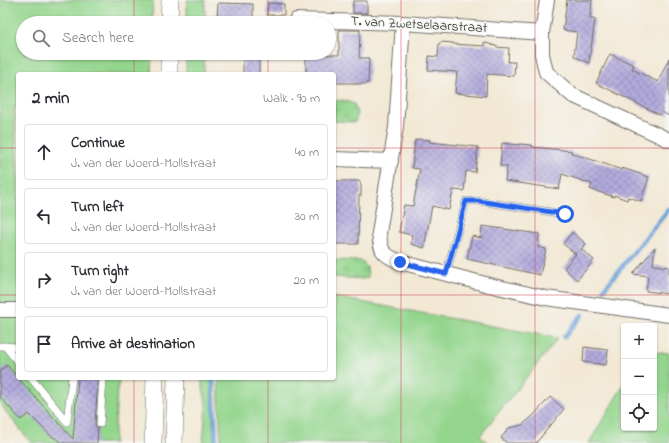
<!DOCTYPE html>
<html lang="en">
<head>
<meta charset="utf-8">
<style>
  body { margin:0; font-family:"Indie Flower",sans-serif; background:#f7f7f7; color:#2b2b33 }
  .controls { position:absolute; right:12px; bottom:12px; display:grid; overflow:hidden; border-radius:4px; box-shadow:0 1px 3px #0004 }
  .controls button { width:36px; height:36px; display:grid; place-items:center; padding:0; border:0; border-bottom:1px solid #e1e1e2; background:#fff; color:#2b2b33; font:20px sans-serif }
  .stop { position:absolute; width:12px; height:12px; margin:-9px; border:3px solid #2563eb; border-radius:50%; background:#fff }
  .stop.end { background:#2563eb; border-color:#fff; box-shadow:0 1px 4px #0008 }
  .list { margin:0; padding:0; list-style:none }
  h2 { display:flex; justify-content:space-between; align-items:center; height:52px; margin:0; padding:0 16px; font-size:17px }
  h2 small { font-size:13px; font-weight:400; color:#7c7c81 }
  .list li { display:grid; grid-template-columns:26px 1fr auto; gap:12px; align-items:center; box-sizing:border-box; height:56px; margin:0 8px 8px; padding:0 8px; border:1px solid #e1e1e2; border-radius:4px }
  .list b { display:block; font-size:15px; white-space:nowrap }
  .list p { margin:0; font-size:13px; white-space:nowrap; color:#7c7c81 }
  .list em { font-size:13px; font-style:normal; color:#7c7c81 }
  .icon { flex:none; width:22px; height:22px; fill:none; stroke:currentColor; stroke-width:2; stroke-linecap:round; stroke-linejoin:round }
  .map { position:relative; flex:none; width:669px; height:443px; overflow:hidden }
  .search { position:absolute; background:#fff; box-shadow:0 1px 3px #0004; left:16px; top:16px; width:320px; height:44px; display:flex; align-items:center; gap:10px; box-sizing:border-box; padding:0 14px; border-radius:22px; color:#7c7c81; font-size:15px }
  .panel { position:absolute; background:#fff; box-shadow:0 1px 3px #0004; left:16px; top:72px; width:320px; height:308px; border-radius:4px }
  .map>svg:first-child { display:block }
  .grass { fill:#93d58c; stroke:#5f805c }
  .wetland { fill:url(#wetland-marsh); stroke:#5f805c }
  .lines { fill:none; stroke-linecap:round; stroke-linejoin:round }
  .stream { stroke:#69a1d8; stroke-width:4.5 }
  .building { fill:url(#building-cross-hatch) }
  .service-casing { stroke:#716d66; stroke-width:8 }
  .minor-casing { stroke:#716d66; stroke-width:16 }
  .tertiary-casing { stroke:#716d66; stroke-width:18 }
  .service { stroke:#fff; stroke-width:7 }
  .minor { stroke:#fff; stroke-width:14 }
  .tertiary { stroke:#fff; stroke-width:17 }
  .route { stroke:#2563eb; stroke-width:5 }
  .grid { fill:none; stroke:#d1495b; stroke-width:1; stroke-opacity:0.55 }
  .labels { text-anchor:middle; dominant-baseline:central; stroke-width:3.5; stroke-linejoin:round; paint-order:stroke }
  .street-label { font-size:14px; fill:#2b2b2b; stroke:#f6f6f2 }
</style>
</head>
<body>
<div class="map">
<svg width="669" height="443" viewBox="0 0 669 443">
  <defs>
    <pattern id="wetland-marsh" width="20" height="14" patternUnits="userSpaceOnUse"><rect width="20" height="14" fill="#93d58c"/><path d="M1 5h8M5 5V1M11 12h8M15 12V8" fill="none" stroke="#7fb779"/></pattern>
    <pattern id="building-cross-hatch" width="8" height="8" patternUnits="userSpaceOnUse"><rect width="8" height="8" fill="#b3abdd"/><path d="M0 0l8 8M0 8l8-8" fill="none" stroke="#928bb3"/></pattern>
  </defs>
  <rect width="100%" height="100%" fill="#f6f6f2"/>
  <filter id="ink" filterUnits="userSpaceOnUse"><feTurbulence type="fractalNoise" baseFrequency=".025" numOctaves="2"/><feDisplacementMap in="SourceGraphic" scale="8" xChannelSelector="R" yChannelSelector="G"/><feConvolveMatrix kernelMatrix="1 2 1 2 8 2 1 2 1" color-interpolation-filters="sRGB"/></filter>
  <filter id="wash" filterUnits="userSpaceOnUse"><feTurbulence type="fractalNoise" baseFrequency=".012" numOctaves="4" result="noise"/><feDisplacementMap in="SourceGraphic" scale="16" xChannelSelector="R" yChannelSelector="G"/><feGaussianBlur stdDeviation="0.9" result="paint"/><feColorMatrix in="noise" values="0 0 0 0 0 0 0 0 0 0 0 0 0 0 0 0 0 1.4 0 .05"/><feComposite in="paint" operator="in"/></filter>
  <g filter="url(#wash)">
    <rect width="100%" height="100%" fill="#f2e8d4"/>
    <path class="grass" d="M0,0h153l-1,23h-129v30h129l-1,21h-133v33l-4,1 4,73v197h102l-3,12 -3,53h-83l-31,-39z
      M187,0h18v23h-18z
      M186,53h18v21h-18z
      M334,297l224,41 -78,98 8,7h-267l-3,-65h116z
      M654,352l15,1v90h-80l35,-59v44h30z
      M201,378h10l3,65h-11l3,-40z"/>
    <path class="wetland" d="M343,100l11,4c3,6 4,11 1,18l-21,-1v-20z
      M334,260l27,1 6,6 1,10 -5,2 -29,-2z"/>
    <g class="lines">
      <path class="stream" d="M604,289l65,-80
        M564,337l18,-22
        M213,378l3,65"/>
    </g>
    <g id="blocks">
      <path class="building" d="M567,0h25l-2,19h5l-6,44 -15,-7 3,-24 -14,-2z
        M353,1h14v12h-14z
        M218,3l35,1v14l-36,-1z
        M268,3l16,1v11h-17z
        M339,30h21l-1,28h10l-1,25h-2v1h-12v-1h-20v-9h-28v-20l33,1z
        M441,42l12,1v1l31,2v-4l8,3 4,1v1l13,1 -1,14h7l-1,14 -27,-2 -1,22 -31,-3 2,-21 -29,-2 1,-14 9,1 1,-14h2z
        M243,53h16v21h-16z
        M610,54l24,11 -2,4 26,13 11,-24v58l-7,-4 -2,3 -64,-32z
        M418,139l12,1 -1,2 49,5 -3,25 -9,-1 -2,20 -11,-1 -4,20 -17,-4 -8,42 -13,-4 1,-9 -13,-3 5,-27 9,1 7,-37 -8,-1 3,-28h2z
        M502,143l17,2v-1l13,1v2l40,4 -1,2 28,9 23,8v-2l27,9 -8,24 -13,-4 -1,3 -13,-5v2l-24,-8 2,-5 -30,-10 -3,15 -54,-8 2,-15h-7z
        M334,181h26v2l1,1v12l-2,-1 -1,49h-24z
        M482,226l57,8 -1,13 8,2 -6,26 -73,-16 5,-23 9,2z
        M572,232l14,12 -5,5 13,11 -17,20 -13,-12 12,-14 -13,-10z
        M655,247l-2,18 16,2v27l-23,-3 2,-15 -15,-2z
        M584,347l24,3 -2,15 -23,-3z
        M7,365l11,13 55,61 5,-61h20l-3,46 1,3 2,1 -1,15h-34l-13,-8 -21,-21 -8,6 -21,-23v-26z
        M550,397l14,12 -28,34h-29l-6,-5 8,-10 13,-3 11,-9z"/>
    </g>
  </g>
  <g filter="url(#ink)">
    <use href="#blocks" fill-opacity="0" stroke="#716d66" stroke-width="1"/>
    <g class="lines">
      <g class="service-casing">
        <path id="service" d="M446,274l20,-73h12l87,13
          M0,346l18,1
          M5,346l13,16
          M31,378l36,44 5,-44
          M100,424l3,-46"/>
      </g>
      <g class="minor-casing">
        <path id="minor" d="M547,0l-5,33v21l4,18 26,23 97,45
          M296,20l107,3 139,10
          M403,23l-7,104 -17,106c2,19 3,21 21,29l89,23 57,13 123,17
          M334,159l57,2
          M0,310h18"/>
      </g>
      <g class="tertiary-casing">
        <path id="tertiary" d="M169,23l1,-23
          M169,74v-21
          M153,443l2,-65
          M174,443l2,-65"/>
      </g>
      <use href="#service" class="service"/>
      <use href="#minor" class="minor"/>
      <use href="#tertiary" class="tertiary"/>
    </g>
  </g>
  <g class="lines" filter="url(#ink)">
    <path class="route" d="M400,262l46,12 20,-73h12l87,13"/>
  </g>
  <path class="grid" d="M134,0v23M268,0v23M401,0v443M535,0v443M134,53v21M268,53v21M0,148h18M334,148h335M0,295h18M334,295h335M134,378v65M268,378v65"/>
  <g class="labels">
    <g class="street-label">
      <text transform="translate(419 25) rotate(3)">T. van Zwetselaarstraat</text>
    </g>
  </g>
</svg>
<div class="controls">
<button>+</button>
<button>−</button>
<button><svg class="icon" aria-label="locate" viewBox="0 0 24 24"><circle cx="12" cy="12" r="6"/><path d="M12 2v4M12 18v4M2 12h4M18 12h4"/></svg></button>
</div>
<div class="stop" style="left:565px;top:214px"></div>
<div class="stop end" style="left:400px;top:262px"></div>
<div class="search"><svg class="icon" aria-label="search" viewBox="0 0 24 24"><circle cx="10" cy="10" r="6"/><path d="M15 15l6 6"/></svg>Search here</div>
<section class="panel">
<h2>2 min<small>Walk · 90 m</small></h2>
<ul class="list">
<li><svg class="icon" aria-label="ahead" viewBox="0 0 24 24"><path d="M12 20V5M6 11l6-6 6 6"/></svg><div><b>Continue</b><p>J. van der Woerd-Mollstraat</p></div><em>40 m</em></li>
<li><svg class="icon" aria-label="left" viewBox="0 0 24 24"><path d="M17 20v-9H6M10 6l-5 5 5 5"/></svg><div><b>Turn left</b><p>J. van der Woerd-Mollstraat</p></div><em>30 m</em></li>
<li><svg class="icon" aria-label="right" viewBox="0 0 24 24"><path d="M7 20v-9h11M14 6l5 5-5 5"/></svg><div><b>Turn right</b><p>J. van der Woerd-Mollstraat</p></div><em>20 m</em></li>
<li><svg class="icon" aria-label="arrive" viewBox="0 0 24 24"><path d="M6 21V4h12l-3 4 3 4H6"/></svg><div><b>Arrive at destination</b></div></li>
</ul>
</section>
</div>
</body>
</html>
